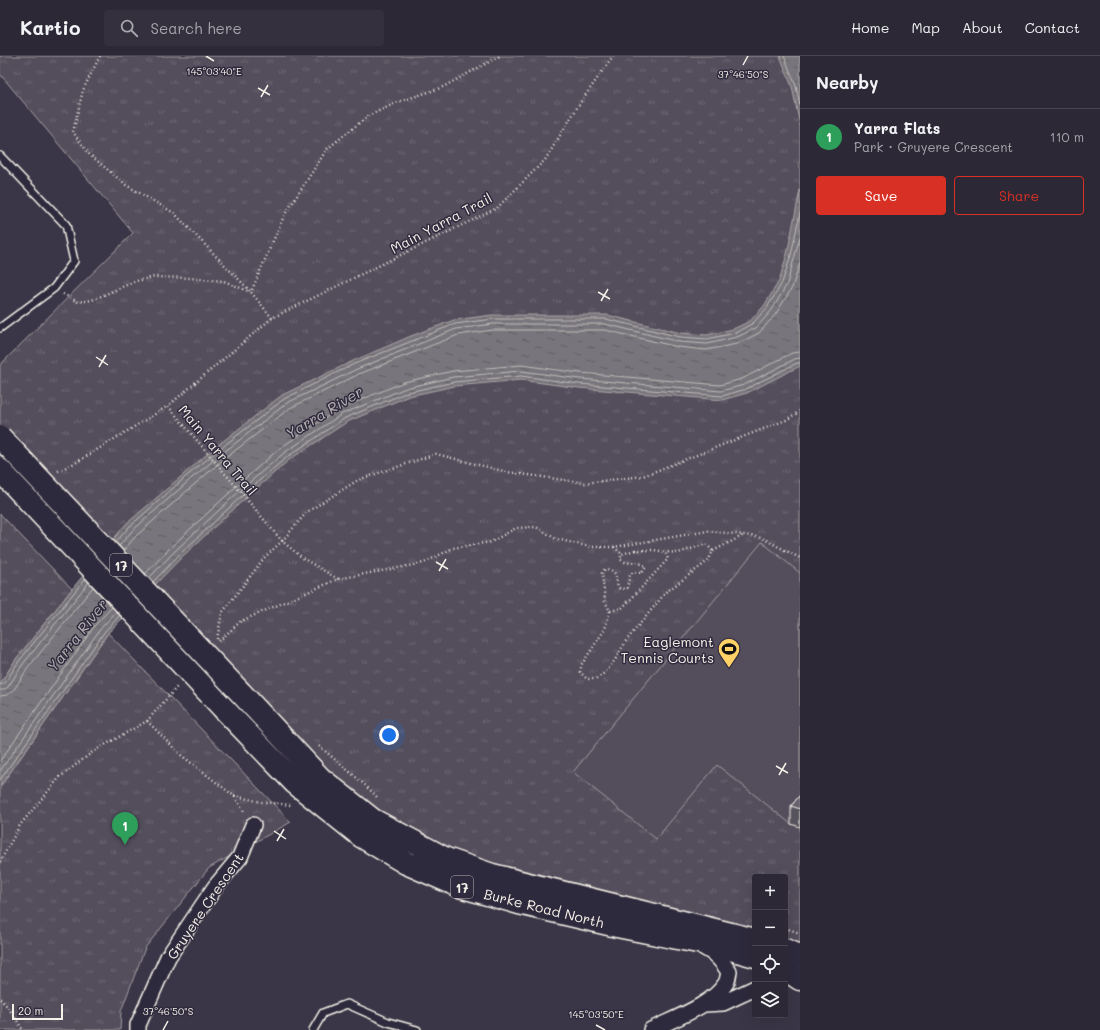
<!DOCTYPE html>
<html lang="en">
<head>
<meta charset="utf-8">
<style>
  body { margin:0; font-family:Mali,sans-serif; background:#34303d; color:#f1f3f6 }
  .controls { position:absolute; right:12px; bottom:12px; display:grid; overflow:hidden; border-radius:4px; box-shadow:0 4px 16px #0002 }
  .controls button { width:36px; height:36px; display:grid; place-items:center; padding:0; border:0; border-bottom:1px solid #484450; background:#2c2835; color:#f1f3f6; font:20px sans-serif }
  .scale { position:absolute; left:12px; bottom:10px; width:51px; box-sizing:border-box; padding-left:4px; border:2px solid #f4f1e8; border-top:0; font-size:11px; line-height:14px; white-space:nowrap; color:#f4f1e8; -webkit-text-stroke:3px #2f2a3d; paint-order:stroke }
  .you { position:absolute; left:389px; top:679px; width:14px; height:14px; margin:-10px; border:3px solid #fff; border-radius:50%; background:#1a73e8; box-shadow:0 0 0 6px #1a73e833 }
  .badge { display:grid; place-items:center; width:26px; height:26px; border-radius:50%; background:#d93025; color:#fff; font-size:13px; font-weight:700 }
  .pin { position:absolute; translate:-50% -33px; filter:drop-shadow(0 1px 2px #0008) }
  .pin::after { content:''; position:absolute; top:21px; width:14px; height:12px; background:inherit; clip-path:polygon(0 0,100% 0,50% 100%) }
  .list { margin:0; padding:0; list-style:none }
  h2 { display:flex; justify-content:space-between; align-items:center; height:52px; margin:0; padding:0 16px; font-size:17px }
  h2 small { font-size:13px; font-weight:400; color:#a6a6ad }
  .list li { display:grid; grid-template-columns:26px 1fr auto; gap:12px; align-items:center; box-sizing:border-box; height:56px; padding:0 16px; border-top:1px solid #484450 }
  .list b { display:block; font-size:15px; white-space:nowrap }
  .list p { margin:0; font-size:13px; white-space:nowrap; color:#a6a6ad }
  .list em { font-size:13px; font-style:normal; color:#a6a6ad }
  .actions { display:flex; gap:8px; padding:12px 16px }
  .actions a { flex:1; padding:9px 0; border:1px solid #d93025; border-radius:4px; text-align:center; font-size:14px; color:#d93025 }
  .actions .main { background:#d93025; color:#fff }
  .icon { flex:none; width:22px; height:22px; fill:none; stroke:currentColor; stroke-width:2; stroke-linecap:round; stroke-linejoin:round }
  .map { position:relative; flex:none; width:800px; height:974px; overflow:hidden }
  header { display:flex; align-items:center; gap:24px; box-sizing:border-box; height:56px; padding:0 20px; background:#2c2835; border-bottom:1px solid #484450 }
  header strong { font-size:19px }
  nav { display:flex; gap:22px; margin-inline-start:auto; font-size:14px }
  .search { width:280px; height:36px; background:#34303d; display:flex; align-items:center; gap:10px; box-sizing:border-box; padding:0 14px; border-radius:4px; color:#a6a6ad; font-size:15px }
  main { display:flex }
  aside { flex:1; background:#2c2835 }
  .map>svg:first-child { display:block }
  .grass { fill:url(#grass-tufts); stroke:#a4a0a2 }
  .pitch { fill:#534e5c; stroke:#a4a0a2 }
  .water { fill:url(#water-ripples); stroke:#aaa6a7 }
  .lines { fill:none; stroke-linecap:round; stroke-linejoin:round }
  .shore { stroke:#c2bfbc; stroke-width:1 }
  .lane-casing { stroke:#f4f1e8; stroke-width:10 }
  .street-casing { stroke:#f4f1e8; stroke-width:18 }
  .primary-casing { stroke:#f4f1e8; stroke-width:25 }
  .path { stroke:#f4f1e8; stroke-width:2.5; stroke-dasharray:1 3; stroke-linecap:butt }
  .lane { stroke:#2f2a3d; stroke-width:7 }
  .street { stroke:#2f2a3d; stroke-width:15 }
  .primary { stroke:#2f2a3d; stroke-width:22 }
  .primary-bridge-casing { stroke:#f4f1e8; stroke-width:25; stroke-linecap:butt }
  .primary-bridge { stroke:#2f2a3d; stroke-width:22 }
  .wall { fill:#57535d; stroke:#f4f1e8 }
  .building { fill:#65616c; stroke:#f4f1e8 }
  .ticks { fill:none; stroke:#f4f1e8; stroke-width:1.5 }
  .labels { text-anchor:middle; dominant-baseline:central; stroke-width:3; stroke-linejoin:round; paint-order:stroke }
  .shield { fill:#2f2a3d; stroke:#b9b5b5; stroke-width:1 }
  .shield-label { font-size:13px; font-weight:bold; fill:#f4f1e8 }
  .street-label { font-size:14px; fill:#f4f1e8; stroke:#2f2a3d }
  .poi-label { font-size:14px; fill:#f4f1e8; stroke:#2f2a3d; text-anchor:end }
  .water-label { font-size:15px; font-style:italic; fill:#b6b2b2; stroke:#2f2a3d }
  .ticks-label { font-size:10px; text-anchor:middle; fill:#f4f1e8; stroke:#2f2a3d; stroke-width:3; stroke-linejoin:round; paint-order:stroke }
</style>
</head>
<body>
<header>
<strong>Kartio</strong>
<div class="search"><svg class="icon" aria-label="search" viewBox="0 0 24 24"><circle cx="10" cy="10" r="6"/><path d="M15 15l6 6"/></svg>Search here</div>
<nav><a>Home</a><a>Map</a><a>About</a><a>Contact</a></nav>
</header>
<main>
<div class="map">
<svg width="800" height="974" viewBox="0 0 800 974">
  <defs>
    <pattern id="grass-tufts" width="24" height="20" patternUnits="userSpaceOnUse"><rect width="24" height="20" fill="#534e5c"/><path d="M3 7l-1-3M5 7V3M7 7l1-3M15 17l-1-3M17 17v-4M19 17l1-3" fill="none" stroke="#6c6873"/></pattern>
    <pattern id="water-ripples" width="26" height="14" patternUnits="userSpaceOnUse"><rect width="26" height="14" fill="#78747b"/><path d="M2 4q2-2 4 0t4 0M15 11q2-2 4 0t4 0" fill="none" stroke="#636063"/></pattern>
  </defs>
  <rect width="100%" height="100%" fill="#3b3647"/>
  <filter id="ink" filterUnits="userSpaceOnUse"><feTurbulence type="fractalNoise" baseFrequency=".025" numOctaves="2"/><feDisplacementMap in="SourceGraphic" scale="8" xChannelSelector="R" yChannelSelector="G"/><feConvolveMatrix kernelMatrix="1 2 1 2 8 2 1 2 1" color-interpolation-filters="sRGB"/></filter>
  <g filter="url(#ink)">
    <path class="grass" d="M0,0h800v905l-15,-9v-75h-30v62l-289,-75 -108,-56 -358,-356v-87l133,-132 -133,-159z
      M0,458l72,75 -56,70 -16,25z
      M108,577l183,189 -82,46 -64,80 -24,63 -1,19h-120v-243z"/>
    <path class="pitch" d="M762,486l38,31v240l-9,11 -74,-59 -61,74 -83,-67z"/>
    <path class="water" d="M780,0h20v69l-8,-38z
      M800,134v176l-53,27 -25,7 -143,-12 -58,-8 -66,6 -46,10 -62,26 -58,38 -39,34 -67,62 -75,77 -108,154v-103l16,-25 56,-70 53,-64 88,-76 69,-54 71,-34 58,-25 43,-16 38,-5h115l74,18 26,2 26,-6 17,-8 14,-15 15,-25 8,-27z"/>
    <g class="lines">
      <path class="shore" d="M784,0l12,30 4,20
        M116,486l12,-14 61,-54 27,-22 68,-53 70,-35 101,-40 38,-5h113l74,18 27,2 28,-6 18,-10 14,-15 15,-25 9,-28 9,-42
        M119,490l13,-15 60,-53 27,-22 68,-53 70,-34 99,-40 37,-5h112l75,18 27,2 30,-7 19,-9 16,-18 15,-26 13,-47
        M123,495l13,-15 60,-53 27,-23 67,-52 69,-34 99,-39 35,-5h112l73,17 28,3 31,-6 22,-11 16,-18 17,-27 8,-25
        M145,518l27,-28 68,-63 40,-35 59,-39 65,-27 49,-11 68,-6 59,8 140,12 22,-6 50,-26 8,-1
        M149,522l27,-28 68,-63 40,-34 58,-39 64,-26 47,-11 68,-6 59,8 141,12 23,-6 51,-26 5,-1
        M153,526l27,-28 67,-63 40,-34 58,-39 63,-26 46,-10 67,-6 58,8 143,12 24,-7 51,-26h3
        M0,629l5,-2 14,-22 66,-82
        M0,634h4l4,-3 15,-23 66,-82
        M0,640l7,-1 6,-4 15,-23 65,-81
        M0,705l96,-137 16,-17
        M0,715l101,-143 15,-16
        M0,724l105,-149 15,-16"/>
      <g class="lane-casing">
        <path id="lane" d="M0,100l66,69 8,36 -20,27 -54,40
          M313,974l10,-17 24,-9 41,18 29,8"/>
      </g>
      <g class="street-casing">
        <path id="street" d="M704,948l19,-1 32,-15
          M138,974v-5l30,-68 47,-70 25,-30 13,-32
          M651,974c22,-11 62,-25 75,-47 2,-3 2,-8 3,-11 -8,-12 -14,-19 -26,-25"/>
      </g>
      <g class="primary-casing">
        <path id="primary" d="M241,637l79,85 53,42 73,39 46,16 263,65
          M224,653l71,74 66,53 45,27 53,23 60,17 98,23 106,21 32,9
          M785,894l15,6
          M785,913l15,10"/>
      </g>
      <path class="path" d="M100,0l-17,34 -10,42 16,22 37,31 48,28 77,79
        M63,238l15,8 14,-2 44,-19 19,-4 36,1 33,3 24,10
        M272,262l-21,-26 33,-76 43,-67 41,-33 30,-14 43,-14 59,-32
        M58,415l19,-9 91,-56
        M614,491l8,7
        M635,494h19l11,2 3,7 -37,40 -9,9 -12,3 -5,-10 -3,-28 3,-4c14,1 9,9 14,19l3,1 5,-1 3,-13 3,-3 9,1 4,-6c-9,-9 -17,0 -26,-8l2,-5z
        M713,495l31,-16
        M338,523l-34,-20 -22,-18 25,-29 51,-32 78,-26 71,18 78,11 58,-7 143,-56 14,-9
        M610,555l-5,18 -23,35 -2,8 7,7h9l11,-8 8,-11 11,-19 40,-49 42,-31 5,-10 -7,-7 -28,9 -13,-1
        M217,583l5,-26 43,-56 17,-16 -114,-135 104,-88 225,-110 48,-48 35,-57 33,-47
        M219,585l22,-20 97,-42 86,-16 29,-15 38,-6 25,-14 20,-1 20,12 35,8h23l94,-16 37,4 17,3 38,20
        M147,665l34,34 53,41 11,17
        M319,690l45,38 13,13
        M234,740l28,6 29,3
        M0,806l20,-37 40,-48 34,-26 53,-30 30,-34
        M785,872l15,5
        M0,943l8,8 15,23"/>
      <use href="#lane" class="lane"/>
      <use href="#street" class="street"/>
      <use href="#primary" class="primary"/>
      <g class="primary-bridge-casing">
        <path id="primary-bridge" d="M0,381l241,256
          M0,414l224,239"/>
      </g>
      <use href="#primary-bridge" class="primary-bridge"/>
    </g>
    <path class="wall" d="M800,739v32l-9,-3v-18z"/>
    <path class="building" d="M800,739v14l-9,-3z"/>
  </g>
  <path class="ticks" d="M206,0l8,5M743,9l5,-9M258,32l12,7M261,41l7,-12M598,236l12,7M601,245l7,-12M96,301l12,8M99,311l7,-12M436,506l12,7M439,515l7,-12M776,710l12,7M779,719l7,-12M274,775l12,8M277,785l7,-12M596,969l9,5M163,974l5,-9"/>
  <defs>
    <g id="stadium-pin" transform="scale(1.15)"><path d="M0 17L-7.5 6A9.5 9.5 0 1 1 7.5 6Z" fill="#ffd166" stroke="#2f2a3d"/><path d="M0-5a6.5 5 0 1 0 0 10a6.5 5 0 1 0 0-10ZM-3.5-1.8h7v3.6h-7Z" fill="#111"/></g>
  </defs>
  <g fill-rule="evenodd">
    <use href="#stadium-pin" x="729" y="593"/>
  </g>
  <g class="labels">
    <g class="shield">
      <rect x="110" y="498" width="22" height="22" rx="3"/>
      <rect x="451" y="820" width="22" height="22" rx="3"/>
    </g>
    <g class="shield-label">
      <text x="121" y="509">17</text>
      <text x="462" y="831">17</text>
    </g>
    <g class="street-label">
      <text transform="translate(441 167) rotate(-28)">Main Yarra Trail</text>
      <text transform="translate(218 394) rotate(50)">Main Yarra Trail</text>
      <text transform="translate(205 850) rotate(-56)">Gruyere Crescent</text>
      <text transform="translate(544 852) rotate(14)">Burke Road North</text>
    </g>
    <g class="poi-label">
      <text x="714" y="585">Eaglemont<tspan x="714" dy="16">Tennis Courts</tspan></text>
    </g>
    <g class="water-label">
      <text transform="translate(324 356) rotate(-31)">Yarra River</text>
      <text transform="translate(77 579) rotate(-52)">Yarra River</text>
    </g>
  </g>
  <g class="ticks-label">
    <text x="214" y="19">145°03'40"E</text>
    <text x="743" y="22">37°46'50"S</text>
    <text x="168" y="959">37°46'50"S</text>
    <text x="596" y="962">145°03'50"E</text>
  </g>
</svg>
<div class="controls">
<button>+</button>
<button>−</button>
<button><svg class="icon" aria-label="locate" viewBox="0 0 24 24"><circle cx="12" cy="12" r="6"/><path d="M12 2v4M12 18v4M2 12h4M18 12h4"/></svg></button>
<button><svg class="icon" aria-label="layers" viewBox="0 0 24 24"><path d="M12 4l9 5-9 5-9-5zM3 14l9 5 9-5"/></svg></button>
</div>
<div class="scale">20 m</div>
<div class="you"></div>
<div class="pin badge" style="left:125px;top:789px;background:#2e9e5b">1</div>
</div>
<aside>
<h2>Nearby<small></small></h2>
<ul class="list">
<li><span class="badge" style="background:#2e9e5b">1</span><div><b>Yarra Flats</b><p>Park · Gruyere Crescent</p></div><em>110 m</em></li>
</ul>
<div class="actions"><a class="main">Save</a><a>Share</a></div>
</aside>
</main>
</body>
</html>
